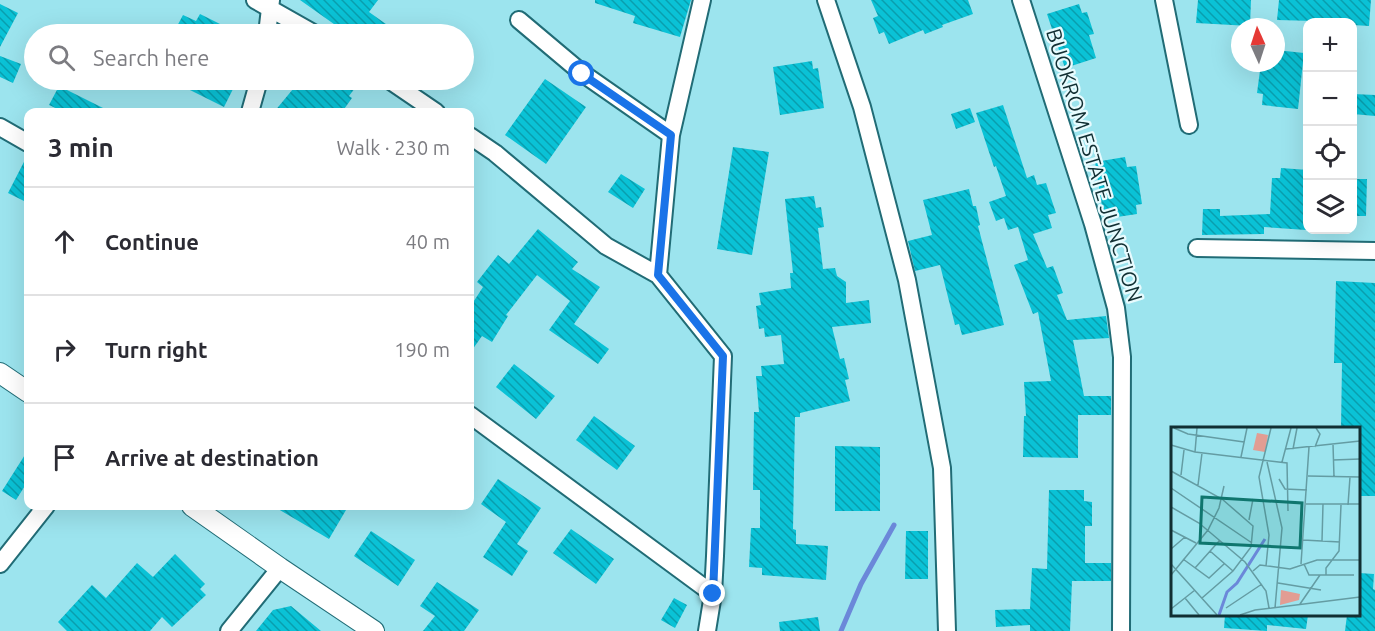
<!DOCTYPE html>
<html lang="en">
<head>
<meta charset="utf-8">
<style>
  body { margin:0; font-family:Ubuntu,sans-serif; background:#f7f7f7; color:#2b2b33 }
  .controls { position:absolute; right:18px; top:18px; display:grid; overflow:hidden; border-radius:12px; box-shadow:0 6px 24px #0002 }
  .controls button { width:54px; height:54px; display:grid; place-items:center; padding:0; border:0; border-bottom:2px solid #e1e1e2; background:#fff; color:#2b2b33; font:30px sans-serif }
  .compass { position:absolute; left:1231px; top:18px; width:54px; height:54px; border-radius:50%; background:#fff; box-shadow:0 6px 24px #0002; rotate:357deg }
  .stop { position:absolute; width:18px; height:18px; margin:-14px; border:4px solid #1a73e8; border-radius:50%; background:#fff }
  .stop.end { background:#1a73e8; border-color:#fff; box-shadow:0 2px 6px #0008 }
  .list { margin:0; padding:0; list-style:none }
  h2 { display:flex; justify-content:space-between; align-items:center; height:78px; margin:0; padding:0 24px; font-size:26px }
  h2 small { font-size:20px; font-weight:400; color:#7c7c81 }
  .list li { display:grid; grid-template-columns:39px 1fr auto; gap:18px; align-items:center; box-sizing:border-box; height:108px; padding:0 24px; border-top:2px solid #e1e1e2 }
  .list b { display:block; font-size:22px; white-space:nowrap }
  .list em { font-size:20px; font-style:normal; color:#7c7c81 }
  .icon { flex:none; width:33px; height:33px; fill:none; stroke:currentColor; stroke-width:2; stroke-linecap:round; stroke-linejoin:round }
  .map { position:relative; flex:none; width:1375px; height:631px; overflow:hidden }
  .search { position:absolute; background:#fff; box-shadow:0 6px 24px #0002; left:24px; top:24px; width:450px; height:66px; display:flex; align-items:center; gap:15px; box-sizing:border-box; padding:0 21px; border-radius:33px; color:#7c7c81; font-size:22px }
  .panel { position:absolute; background:#fff; box-shadow:0 6px 24px #0002; left:24px; top:108px; width:450px; height:402px; border-radius:12px }
  .map>svg:first-child { display:block }
  .lines { fill:none; stroke-linecap:round; stroke-linejoin:round }
  .stream { stroke:#6b88d9; stroke-width:5 }
  .building { fill:url(#building-back-hatch) }
  .minor-casing { stroke:#216c76; stroke-width:20 }
  .tertiary-casing { stroke:#216c76; stroke-width:22 }
  .minor { stroke:#fff; stroke-width:16 }
  .tertiary { stroke:#fff; stroke-width:20 }
  .route { stroke:#1a73e8; stroke-width:8 }
  .labels { text-anchor:middle; dominant-baseline:central; stroke-width:4.5; stroke-linejoin:round; paint-order:stroke }
  .street-label { font-size:21px; fill:#112f33; stroke:#e7fbfe }
  .inset-river { fill:none; stroke:#6b88d9; stroke-width:3 }
  .inset-road { fill:none; stroke:#649ca3; stroke-width:1.5 }
  .view { fill:#0f766e; fill-opacity:0.15; stroke:#0f766e; stroke-width:3 }
  .inset-edge { fill:none; stroke:#112f33; stroke-width:3 }
</style>
</head>
<body>
<div class="map">
<svg width="1375" height="631" viewBox="0 0 1375 631">
  <defs>
    <pattern id="building-back-hatch" width="6" height="6" patternUnits="userSpaceOnUse" patternTransform="scale(1.5)"><rect width="6" height="6" fill="#0ac2d6"/><path d="M-1 5l2 2M0 0l6 6M5-1l2 2" fill="none" stroke="#099eae"/></pattern>
  </defs>
  <rect width="100%" height="100%" fill="#9ce4ee"/>
  <g class="lines">
    <path class="stream" d="M841,631l20,-47 33,-59"/>
  </g>
  <path class="building" d="M300,0h78l-9,12 31,22h-52z
    M595,0h96l-11,37 -47,-14 2,-7 -40,-13z
    M871,0h97l5,14 -31,11 1,2 -18,7 -2,-4 -34,14 -5,-12 -5,2 -6,-16 5,-2z
    M1198,0h53l-1,26 -54,-3z
    M1279,0h92l-2,26 -16,-1v-3l-76,-2z
    M0,4l18,9 -18,34z
    M1079,4l3,9 5,-1 7,22 -5,1 7,23 -31,10 -18,-54z
    M200,14l40,20h-56l-9,-4 8,-15 13,6z
    M1276,50l28,3 -6,56 -36,-4 1,-11 -6,-1 4,-30h15z
    M0,56l21,8 -8,19 -13,-6z
    M812,61l1,8 5,-1 6,40 -44,7 -7,-48z
    M545,79l41,28 -40,57 -41,-29z
    M170,80h54l11,5 -11,22z
    M281,80h61l13,8 -6,8 3,2 -10,14h-68l19,-23z
    M59,86l52,26h-47l-15,-7z
    M1353,94l22,1v21l-22,-2z
    M1003,105l24,73 7,-3 3,10 9,-2 10,30 -8,2 4,13 -19,6 14,34 6,-2 10,27 -6,2 10,25 39,-4 3,22 -36,2 11,56h27v19h-33v43l-55,-1 1,-41h2l-2,-34 27,-1 -13,-69 -5,2 -19,-49 14,-5 -10,-33 -10,3 -4,-12 -8,3 -7,-19 17,-6 -10,-30 -2,1 -18,-54z
    M970,108l5,14 -19,7 -5,-15z
    M733,147l36,5 -17,103 -35,-6z
    M28,154v49l-20,-10z
    M1125,157l2,10 9,-1 6,38 -6,1 1,9 -33,5 -9,-57z
    M1281,168l27,2 -2,60 -42,-3v7l-62,1 1,-26h17v7l50,-2 2,-36h8z
    M621,174l24,15 -12,19 -25,-16z
    M1353,179h14l-1,37h-13z
    M969,189l4,17h3l4,19 -2,1 26,99 -42,10 -3,-11 -4,1 -15,-60 -25,6 -7,-30 24,-6 -9,-35z
    M814,196l2,12 5,-1 3,20 -6,1 5,41 12,-1 2,8 9,6v21l23,-3 2,23 -39,4 8,32 4,-1 5,21 -4,1 5,21 -50,12v4h-5l-2,112 3,1v14l32,2 -2,34 -64,-5v-7l-13,-1 2,-39h9v-38h-7l1,-78h5l-3,-36h6l-1,-10 23,-2 -3,-29 -16,2 -1,-9 -5,1 -3,-23 5,-1 -2,-12 32,-5 -1,-15h3l-8,-74z
    M538,229l40,33 -6,7 28,18 -26,37 35,25 -11,15 -49,-34 21,-29 -33,-26 -31,40 2,1 -16,26 -10,-6 -12,17v-46l13,-20 -6,-5 21,-27 11,9z
    M1336,281l39,2v213h-16v-67h-18l1,-66h-8z
    M514,364l41,32 -19,23 -40,-32z
    M594,416l41,30 -18,24 -41,-30z
    M835,446l45,1v64h-45z
    M28,450v31l-12,19 -14,-9z
    M498,479l43,29 -24,36 11,7 -16,25 -29,-19 23,-35 -25,-18z
    M1049,490h35v11l8,1v24h-7v37h26v18h-39l-2,50h-40v-6l-34,2 -1,-17 35,-1 2,-41 15,1z
    M273,506h65l8,4 -17,29z
    M571,529l43,30 -18,25 -43,-31z
    M371,531l44,29 -17,26 -44,-30z
    M906,531h22v48h-23z
    M175,554l30,30 -5,5 6,6 -34,32 -10,-10 -12,14h-83l-9,-9 34,-37 14,13 31,-35 16,14z
    M1359,573l15,1 -1,15 2,1v41h-30l2,-16h12z
    M437,582l42,28 -15,21h-41l12,-15 -15,-10z
    M674,598l13,7 -12,23 -14,-8z
    M291,606l30,25h-65l17,-21z
    M1225,615h83l-2,14 -39,-4v6l-43,-3z
    M818,617l2,14h-40l-1,-9z"/>
  <g class="lines">
    <g class="minor-casing">
      <path id="minor" d="M255,0l60,34
        M826,0l36,107 45,173 35,188 5,163
        M1021,0l72,224 23,84 6,49 -1,274
        M1164,0l25,125
        M519,20l63,53 89,62
        M267,34l4,-34
        M389,80l47,32
        M250,112l9,-32
        M0,127l28,16
        M470,136l25,17 111,93 52,29 65,81 -8,200 -2,38 -6,37
        M1197,248l178,3
        M658,275l13,-140 31,-135
        M470,415l243,179
        M0,564l46,-58
        M229,631l51,-63"/>
    </g>
    <g class="tertiary-casing">
      <path id="tertiary" d="M0,373l28,19
        M192,506l88,62 94,63"/>
    </g>
    <use href="#minor" class="minor"/>
    <use href="#tertiary" class="tertiary"/>
  </g>
  <g class="lines">
    <path class="route" d="M582,74l89,61 -13,140 65,81 -10,238"/>
  </g>
  <g class="labels">
    <g class="street-label">
      <text transform="translate(1095 165) rotate(73)">BUOKROM ESTATE JUNCTION</text>
    </g>
  </g>
  <g transform="translate(1171 427)">
    <rect width="189" height="189" fill="#9ce4ee"/>
    <path d="M86,6l11,2 -3,17 -12,-2z" fill="#e29d93"/>
    <path d="M110,163l19,4 -1,6 -19,5z" fill="#e29d93"/>
    <path class="inset-river" d="M48,188l8,-23 10,-9 28,-44"/>
    <path class="inset-road" d="M3,1l14,6 56,8M162,17l1,33M0,18l24,7 92,11 1,48M144,20l5,-13 -4,-6M115,22l74,-8M122,22l4,-21M24,25l2,-24M70,30l6,-29M162,33l27,-1M96,35l15,66 -7,80M111,35l9,-34M0,44l51,28 31,27 -2,21 -18,24 -31,27M10,48l3,-25M137,49l52,1M108,52l6,10 22,1M27,58l4,-32M0,61l81,55M135,77h54M177,78l2,-28M0,80l28,16 46,39 21,29 3,17M78,93l4,-21M0,103l25,13M132,113l37,2M151,114l1,-37M0,122l14,-12M39,124l23,20M12,132l26,19 15,-14M0,137l46,51M130,137l8,-117M133,137l5,11h45M95,139l3,-31 -10,-58 12,-49M24,141l25,-28M82,144l7,-6 30,4 27,-9h43M0,148l37,-45 11,-22 5,-22M155,148v-7l13,-17 2,-46M107,156l43,7M14,171l14,17M129,177l20,-29M55,181l36,-24M0,182l24,-19M69,188l15,-5 105,-13"/>
    <path class="view" d="M31,70l100,6 -2,45 -100,-5z"/>
    <rect width="189" height="189" class="inset-edge"/>
  </g>
</svg>
<div class="controls">
<button>+</button>
<button>−</button>
<button><svg class="icon" aria-label="locate" viewBox="0 0 24 24"><circle cx="12" cy="12" r="6"/><path d="M12 2v4M12 18v4M2 12h4M18 12h4"/></svg></button>
<button><svg class="icon" aria-label="layers" viewBox="0 0 24 24"><path d="M12 4l9 5-9 5-9-5zM3 14l9 5 9-5"/></svg></button>
</div>
<svg class="compass" viewBox="-18 -18 36 36"><path d="M0-13l5 13h-10z" fill="#e53935"/><path d="M0 13l5-13h-10z" fill="#7c7c81"/></svg>
<div class="stop" style="left:582px;top:74px"></div>
<div class="stop end" style="left:713px;top:594px"></div>
<div class="search"><svg class="icon" aria-label="search" viewBox="0 0 24 24"><circle cx="10" cy="10" r="6"/><path d="M15 15l6 6"/></svg>Search here</div>
<section class="panel">
<h2>3 min<small>Walk · 230 m</small></h2>
<ul class="list">
<li><svg class="icon" aria-label="ahead" viewBox="0 0 24 24"><path d="M12 20V5M6 11l6-6 6 6"/></svg><div><b>Continue</b></div><em>40 m</em></li>
<li><svg class="icon" aria-label="right" viewBox="0 0 24 24"><path d="M7 20v-9h11M14 6l5 5-5 5"/></svg><div><b>Turn right</b></div><em>190 m</em></li>
<li><svg class="icon" aria-label="arrive" viewBox="0 0 24 24"><path d="M6 21V4h12l-3 4 3 4H6"/></svg><div><b>Arrive at destination</b></div></li>
</ul>
</section>
</div>
</body>
</html>
